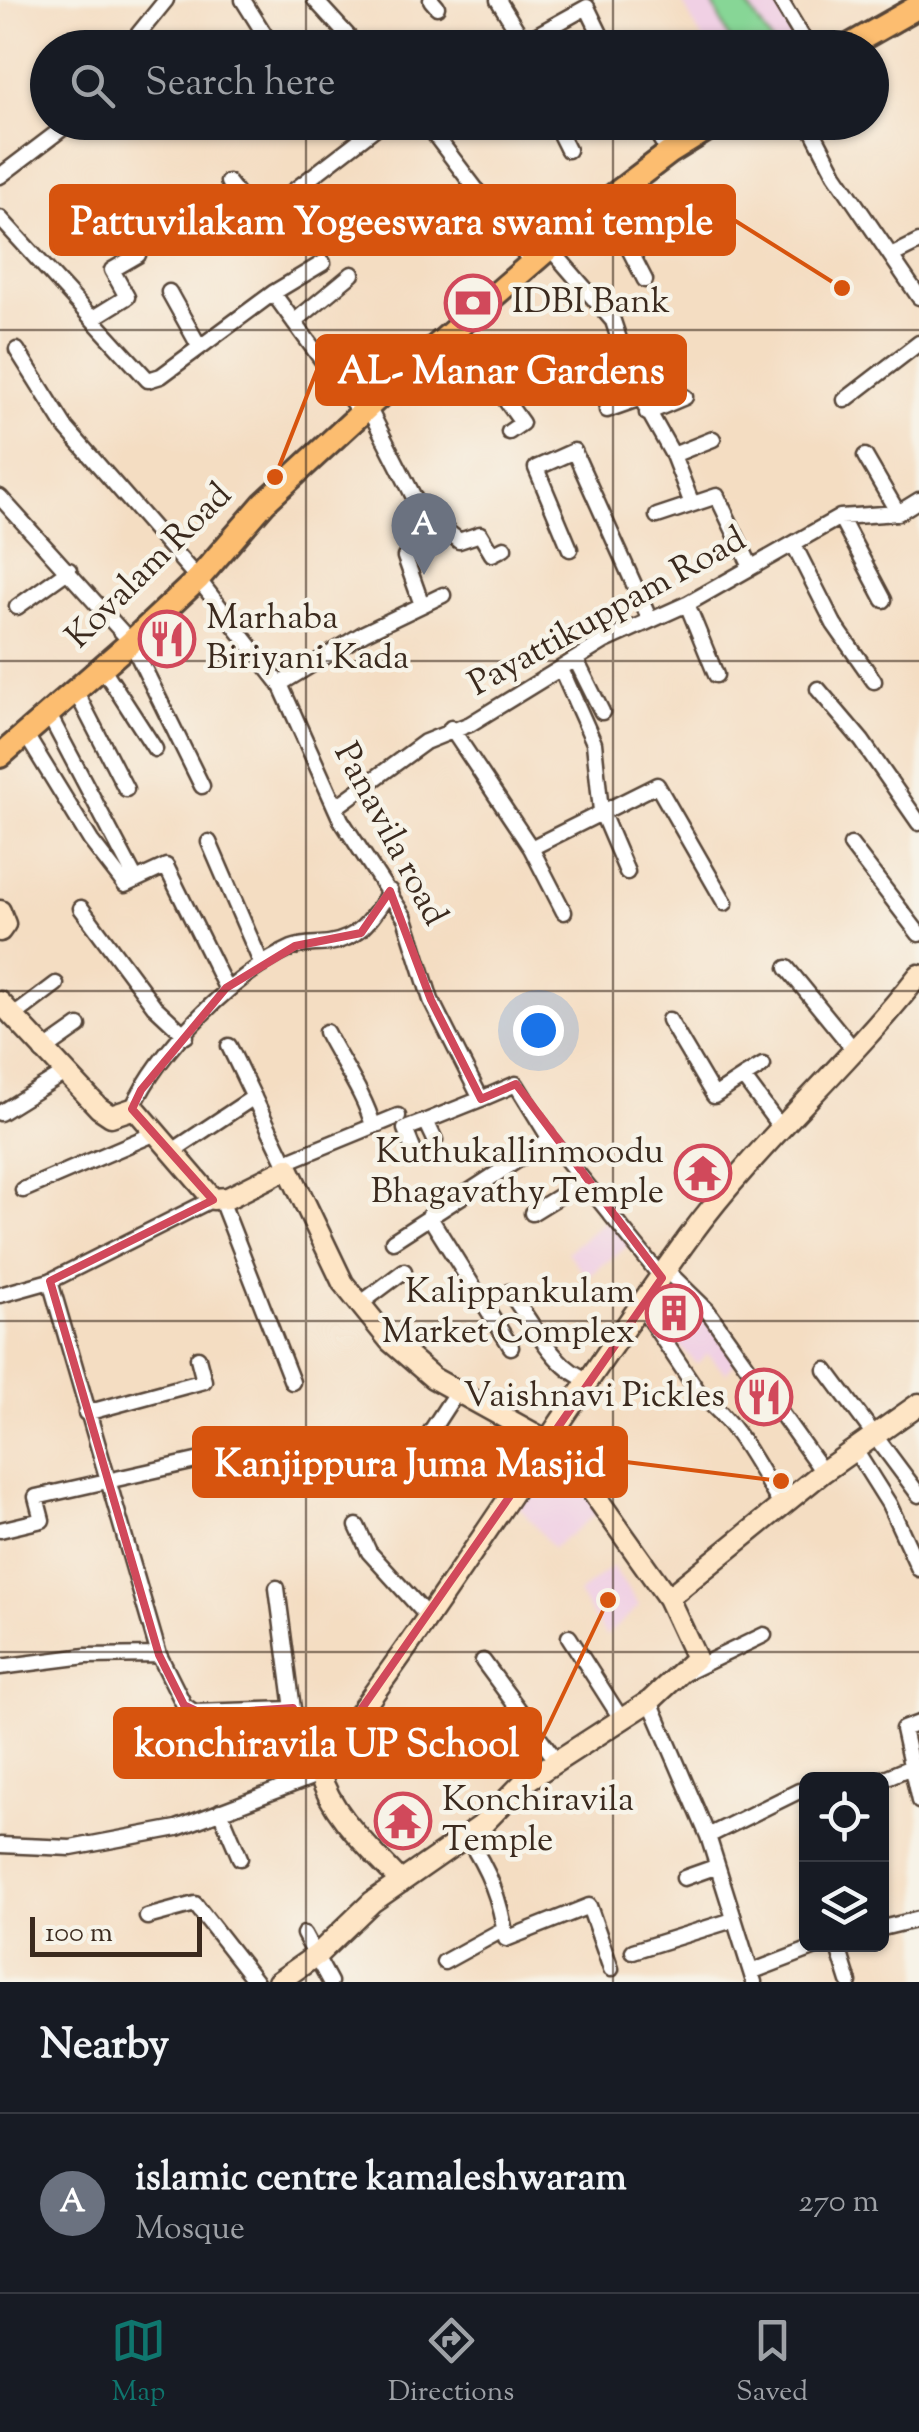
<!DOCTYPE html>
<html lang="en">
<head>
<meta charset="utf-8">
<style>
  body { margin:0; font-family:"Sorts Mill Goudy",serif; background:#20242c; color:#f1f3f6 }
  .controls { position:absolute; right:30px; bottom:30px; display:grid; overflow:hidden; border-radius:15px; box-shadow:0 2px 8px #0004 }
  .controls button { width:90px; height:90px; display:grid; place-items:center; padding:0; border:0; border-bottom:2px solid #363941; background:#171b24; color:#f1f3f6; font:50px sans-serif }
  .scale { position:absolute; left:30px; bottom:25px; width:172px; box-sizing:border-box; padding-left:10px; border:5px solid #3b2a1e; border-top:0; font-size:28px; line-height:35px; white-space:nowrap; color:#3b2a1e; -webkit-text-stroke:8px #f7f3e8; paint-order:stroke }
  .you { position:absolute; left:538px; top:1030px; width:35px; height:35px; margin:-25px; border:8px solid #fff; border-radius:50%; background:#1a73e8; box-shadow:0 0 0 15px #1a73e833 }
  .badge { display:grid; place-items:center; width:65px; height:65px; border-radius:50%; background:#0f766e; color:#fff; font-size:32px; font-weight:700 }
  .pin { position:absolute; translate:-50% -82px; filter:drop-shadow(0 2px 5px #0008) }
  .pin::after { content:''; position:absolute; top:52px; width:35px; height:30px; background:inherit; clip-path:polygon(0 0,100% 0,50% 100%) }
  .list { margin:0; padding:0; list-style:none }
  h2 { display:flex; justify-content:space-between; align-items:center; height:130px; margin:0; padding:0 40px; font-size:42px }
  h2 small { font-size:32px; font-weight:400; color:#9ea1a6 }
  .list li { display:grid; grid-template-columns:65px 1fr auto; gap:30px; align-items:center; box-sizing:border-box; height:180px; padding:0 40px; border-top:2px solid #363941 }
  .list b { display:block; font-size:38px; white-space:nowrap }
  .list p { margin:0; font-size:32px; white-space:nowrap; color:#9ea1a6 }
  .list em { font-size:32px; font-style:normal; color:#9ea1a6 }
  .icon { flex:none; width:55px; height:55px; fill:none; stroke:currentColor; stroke-width:2; stroke-linecap:round; stroke-linejoin:round }
  .map { position:relative; flex:none; width:919px; height:1982px; overflow:hidden }
  .search { position:absolute; background:#171b24; box-shadow:0 2px 8px #0004; left:30px; right:30px; top:30px; height:110px; display:flex; align-items:center; gap:25px; box-sizing:border-box; padding:0 35px; border-radius:55px; color:#9ea1a6; font-size:38px }
  .sheet { height:310px; background:#171b24 }
  nav { display:flex; justify-content:space-around; align-items:center; box-sizing:border-box; height:140px; border-top:2px solid #363941; background:#171b24; font-size:28px; color:#9ea1a6 }
  nav a { display:grid; justify-items:center; gap:5px }
  nav .on { color:#0f766e }
  .map>svg:first-child { display:block }
  .built { fill:#f0d0e4 }
  .green { fill:#87d696; stroke:#61805a; stroke-width:2.5 }
  .lines { fill:none; stroke-linecap:round; stroke-linejoin:round }
  .street-casing { stroke:#574537; stroke-width:19 }
  .secondary-casing { stroke:#574537; stroke-width:25 }
  .primary-casing { stroke:#574537; stroke-width:28 }
  .street { stroke:#fff; stroke-width:14 }
  .secondary { stroke:#fee5c5; stroke-width:20 }
  .primary { stroke:#fcbd6f; stroke-width:22 }
  .marked { fill:none; stroke:#d1495b; stroke-width:8; stroke-linejoin:round }
  .grid { fill:none; stroke:#3b2a1e; stroke-width:2.5; stroke-opacity:0.55 }
  .labels { text-anchor:middle; dominant-baseline:central; stroke-width:9; stroke-linejoin:round; paint-order:stroke }
  .poi-label { font-size:35px; fill:#3b2a1e; stroke:#f7f3e8; text-anchor:start }
  .street-label { font-size:35px; fill:#3b2a1e; stroke:#f7f3e8 }
  .leader { fill:none; stroke:#d7540e; stroke-width:4 }
  .callout-dot { fill:#d7540e; stroke:#f7f3e8; stroke-width:4 }
  .callout { fill:#d7540e; stroke:#d7540e; stroke-width:4 }
  .callout-label { font-size:38px; text-anchor:middle; font-weight:bold; fill:#fff }
</style>
</head>
<body>
<div class="map">
<svg width="919" height="1982" viewBox="0 0 919 1982">
  <rect width="100%" height="100%" fill="#f7f3e8"/>
  <filter id="ink" filterUnits="userSpaceOnUse"><feTurbulence type="fractalNoise" baseFrequency=".01" numOctaves="2"/><feDisplacementMap in="SourceGraphic" scale="20" xChannelSelector="R" yChannelSelector="G"/><feConvolveMatrix kernelMatrix="1 2 1 2 8 2 1 2 1" color-interpolation-filters="sRGB"/></filter>
  <filter id="wash" filterUnits="userSpaceOnUse"><feTurbulence type="fractalNoise" baseFrequency=".0048" numOctaves="4" result="noise"/><feDisplacementMap in="SourceGraphic" scale="40" xChannelSelector="R" yChannelSelector="G"/><feGaussianBlur stdDeviation="2.25" result="paint"/><feColorMatrix in="noise" values="0 0 0 0 0 0 0 0 0 0 0 0 0 0 0 0 0 1.4 0 .05"/><feComposite in="paint" operator="in"/></filter>
  <g filter="url(#wash)">
    <rect width="100%" height="100%" fill="#f4ddc2"/>
    <path class="built" d="M681,0h96l27,44 -98,3z
      M610,1217l20,27 -43,33 -20,-25z
      M698,1307l39,52 -11,14 -19,-19 -10,10 -23,-24z
      M548,1447l53,63 -48,38 -41,-50z
      M612,1566l27,40 -33,30 -28,-42z"/>
    <path class="green" d="M711,0h33l31,47h-42z"/>
  </g>
  <g filter="url(#ink)">
    <g class="lines">
      <g class="street-casing">
        <path id="street" d="M243,0l30,48
          M315,0l44,48
          M431,0l6,7
          M498,0l26,42 63,-35 20,41
          M780,0l29,48
          M127,48l39,-48
          M352,122l11,15
          M425,122l107,141
          M554,122l14,28
          M650,122l19,31
          M808,122l27,52 84,123
          M0,176l71,-54
          M228,182l29,37 126,-97
          M605,202l40,78
          M0,218l148,162 13,-4 112,-83 88,121
          M550,248l63,73 10,30
          M893,255l26,-13
          M169,292l30,54
          M273,293l50,-30
          M93,318l34,-21 -15,-27 26,-15
          M294,322l58,-48
          M455,330l67,93 -13,9
          M17,350l49,78 132,151 82,105 61,136 64,98 26,82 50,99 35,-15 34,55 112,139
          M845,400l74,-57
          M368,407l57,112 11,3 23,19 21,-7 12,20 12,-6
          M607,410l34,-12 32,57 19,49
          M647,413l38,-16
          M673,455l40,-16
          M865,456l33,57
          M0,497l131,145 71,144
          M657,516l60,-20 34,71
          M840,517l44,83
          M794,545l40,79 40,57
          M570,549l-34,-81 38,-17 76,169
          M405,557l17,48
          M687,604l29,71
          M17,607l52,-37
          M576,660l26,52
          M102,667l53,82
          M561,669l33,74 7,68 26,61
          M280,684l84,-51 79,-38
          M74,688l52,101
          M818,689l44,52 57,82
          M48,713l88,167
          M451,728l80,120 33,64
          M26,735l65,106 34,44 41,-19 60,122
          M336,807l89,-65 45,-18 135,-83 82,-37 153,-87 58,-4 21,-13
          M209,842l53,123
          M851,845l68,89
          M531,848l126,-63 68,118
          M81,908l73,98 32,30
          M787,968l68,83
          M11,1018l45,-34
          M669,1020l45,76 29,-19 38,51
          M326,1032c15,30 39,63 47,94
          M229,1046l59,122
          M42,1052l37,-26
          M743,1077l20,-12
          M132,1109c27,-59 100,-134 160,-161 11,-5 25,-3 37,-5 33,-5 44,-27 61,-52
          M0,1113l63,-39
          M435,1140l-9,-19 55,-22
          M171,1152l83,-55
          M415,1154l-10,-25 21,-8
          M286,1162l112,-46
          M23,1190l133,-57
          M221,1200l71,182
          M532,1213l52,-32
          M429,1216l82,131
          M393,1241l157,-102
          M667,1271l40,39 116,162
          M509,1292c22,27 46,80 81,88
          M0,1295l50,-14
          M360,1304l44,-33
          M642,1308l59,88c35,25 58,73 80,109
          M826,1370l93,125
          M86,1413l118,-32 -6,-23
          M855,1450l34,54 30,65
          M414,1457l43,-66
          M357,1526l12,26 61,67
          M0,1530l42,-10 -6,-23 160,-36
          M277,1588l16,121
          M569,1637l51,80
          M159,1655l-109,-374 163,-82
          M483,1661l73,99
          M0,1667l86,-11 73,-1 25,50 10,7 99,-3 28,58
          M685,1673l79,-38
          M650,1701l58,135 46,146
          M919,1723l-16,6 16,72
          M880,1780l31,-13
          M220,1811l20,47
          M466,1836c23,35 34,62 40,103l83,-33 22,63
          M708,1836l91,-45
          M0,1845l71,3 106,-20 143,-54
          M684,1878l31,-11
          M147,1917l48,-13 61,78
          M882,1928l37,-9
          M304,1934l26,48
          M837,1944l12,38
          M633,1951l100,-31
          M444,1962l60,-33
          M751,1972l73,-28"/>
      </g>
      <g class="secondary-casing">
        <path id="secondary" d="M0,911l5,13 -5,7
          M0,1002l99,106 12,8 21,-7 6,3 75,87 15,-1 60,-30 55,115 47,58 43,37 114,63 27,25 94,132 28,60 -46,43 -127,82 -42,43 -109,76 -54,52 -40,28
          M668,1598l155,-126 96,-68
          M401,1882c-28,-31 -70,-67 -81,-108l5,-15c129,-169 239,-351 364,-522 69,-94 158,-171 230,-262"/>
      </g>
      <g class="primary-casing">
        <path id="primary" d="M845,48l74,-42
          M0,756l131,-114 67,-63 66,-76 142,-131 179,-155 84,-64 50,-31"/>
      </g>
      <use href="#street" class="street"/>
      <use href="#secondary" class="secondary"/>
      <use href="#primary" class="primary"/>
    </g>
  </g>
  <path class="marked" d="M390,891l41,109 50,99 35,-15 146,194 -341,489 -28,-59 -90,6 -19,-9 -25,-50 -109,-374 163,-81 -81,-91 9,-19 85,-102 69,-42 66,-13z"/>
  <path class="grid" d="M306,0v48M613,0v48M306,122v1860M613,122v1860M0,330h919M0,661h919M0,991h919M0,1321h919M0,1652h919"/>
  <defs>
    <g id="bank-ring" transform="scale(2.875)"><circle r="9.5" fill="#f7f3e8" stroke="#d1495b" stroke-width="1.5"/><path d="M-6-4H6V4H-6ZM0-2.3a2.3 2.3 0 1 0 0 4.6a2.3 2.3 0 1 0 0-4.6Z" fill="#d1495b"/></g>
    <g id="restaurant-ring" transform="scale(2.875)"><circle r="9.5" fill="#f7f3e8" stroke="#d1495b" stroke-width="1.5"/><path d="M-5-6h1v4h1v-4h1v4h1v-4h1v5L-1.5 .5V6h-2V.5L-5-1ZM5-6V6H3V1.5H1.5Q1.5-4 5-6Z" fill="#d1495b"/></g>
    <g id="temple-ring" transform="scale(2.875)"><circle r="9.5" fill="#f7f3e8" stroke="#d1495b" stroke-width="1.5"/><path d="M0-6L5-2H3V0L6.5 2.5H4V6H1.5V3h-3V6H-4V2.5H-6.5L-3 0V-2H-5Z" fill="#d1495b"/></g>
    <g id="building-ring" transform="scale(2.875)"><circle r="9.5" fill="#f7f3e8" stroke="#d1495b" stroke-width="1.5"/><path d="M-4-6H4V6H1V3H-1V6H-4ZM-2.5-4.3h1.7v1.8h-1.7ZM.8-4.3h1.7v1.8H.8ZM-2.5-1h1.7V.8h-1.7ZM.8-1h1.7V.8H.8Z" fill="#d1495b"/></g>
  </defs>
  <g fill-rule="evenodd">
    <use href="#bank-ring" x="473" y="303"/>
    <use href="#restaurant-ring" x="167" y="639"/>
    <use href="#temple-ring" x="703" y="1173"/>
    <use href="#building-ring" x="674" y="1313"/>
    <use href="#restaurant-ring" x="764" y="1397"/>
    <use href="#temple-ring" x="403" y="1821"/>
  </g>
  <g class="labels">
    <g class="poi-label">
      <text x="512" y="303">IDBI Bank</text>
      <text x="206" y="619">Marhaba<tspan x="206" dy="40">Biriyani Kada</tspan></text>
      <text x="664" y="1153" text-anchor="end">Kuthukallinmoodu<tspan x="664" dy="40">Bhagavathy Temple</tspan></text>
      <text x="635" y="1293" text-anchor="end">Kalippankulam<tspan x="635" dy="40">Market Complex</tspan></text>
      <text x="725" y="1397" text-anchor="end">Vaishnavi Pickles</text>
      <text x="442" y="1801">Konchiravila<tspan x="442" dy="40">Temple</tspan></text>
    </g>
    <g class="street-label">
      <text transform="translate(150 567) rotate(-45)">Kovalam Road</text>
      <text transform="translate(608 613) rotate(-29)">Payattikuppam Road</text>
      <text transform="translate(389 835) rotate(62)">Panavila road</text>
    </g>
  </g>
  <path class="leader" d="M842 288L734 220M275 477L317 370M781 1481L626 1462M608 1600L540 1743"/>
  <g class="callout-dot">
    <circle cx="842" cy="288" r="10"/>
    <circle cx="275" cy="477" r="10"/>
    <circle cx="781" cy="1481" r="10"/>
    <circle cx="608" cy="1600" r="10"/>
  </g>
  <g class="callout">
    <rect x="51" y="186" width="683" height="68" rx="10"/>
    <rect x="317" y="336" width="368" height="68" rx="10"/>
    <rect x="194" y="1428" width="432" height="68" rx="10"/>
    <rect x="115" y="1709" width="425" height="68" rx="10"/>
  </g>
  <g class="callout-label">
    <text x="392" y="234">Pattuvilakam Yogeeswara swami temple</text>
    <text x="501" y="383">AL- Manar Gardens</text>
    <text x="410" y="1476">Kanjippura Juma Masjid</text>
    <text x="327" y="1756">konchiravila UP School</text>
  </g>
</svg>
<div class="controls">
<button><svg class="icon" aria-label="locate" viewBox="0 0 24 24"><circle cx="12" cy="12" r="6"/><path d="M12 2v4M12 18v4M2 12h4M18 12h4"/></svg></button>
<button><svg class="icon" aria-label="layers" viewBox="0 0 24 24"><path d="M12 4l9 5-9 5-9-5zM3 14l9 5 9-5"/></svg></button>
</div>
<div class="scale">100 m</div>
<div class="you"></div>
<div class="pin badge" style="left:424px;top:575px;background:#6b7280">A</div>
<div class="search"><svg class="icon" aria-label="search" viewBox="0 0 24 24"><circle cx="10" cy="10" r="6"/><path d="M15 15l6 6"/></svg>Search here</div>
</div>
<section class="sheet">
<h2>Nearby<small></small></h2>
<ul class="list">
<li><span class="badge" style="background:#6b7280">A</span><div><b>islamic centre kamaleshwaram</b><p>Mosque</p></div><em>270 m</em></li>
</ul>
</section>
<nav>
<a class="on"><svg class="icon" aria-label="map" viewBox="0 0 24 24"><path d="M3 6l6-2 6 2 6-2v14l-6 2-6-2-6 2zM9 4v14M15 6v14"/></svg>Map</a>
<a><svg class="icon" aria-label="directions" viewBox="0 0 24 24"><path d="M12 3l9 9-9 9-9-9zM9 14v-3h6M13 9l2 2-2 2"/></svg>Directions</a>
<a><svg class="icon" aria-label="saved" viewBox="0 0 24 24"><path d="M7 4h10v16l-5-4-5 4z"/></svg>Saved</a>
</nav>
</body>
</html>
